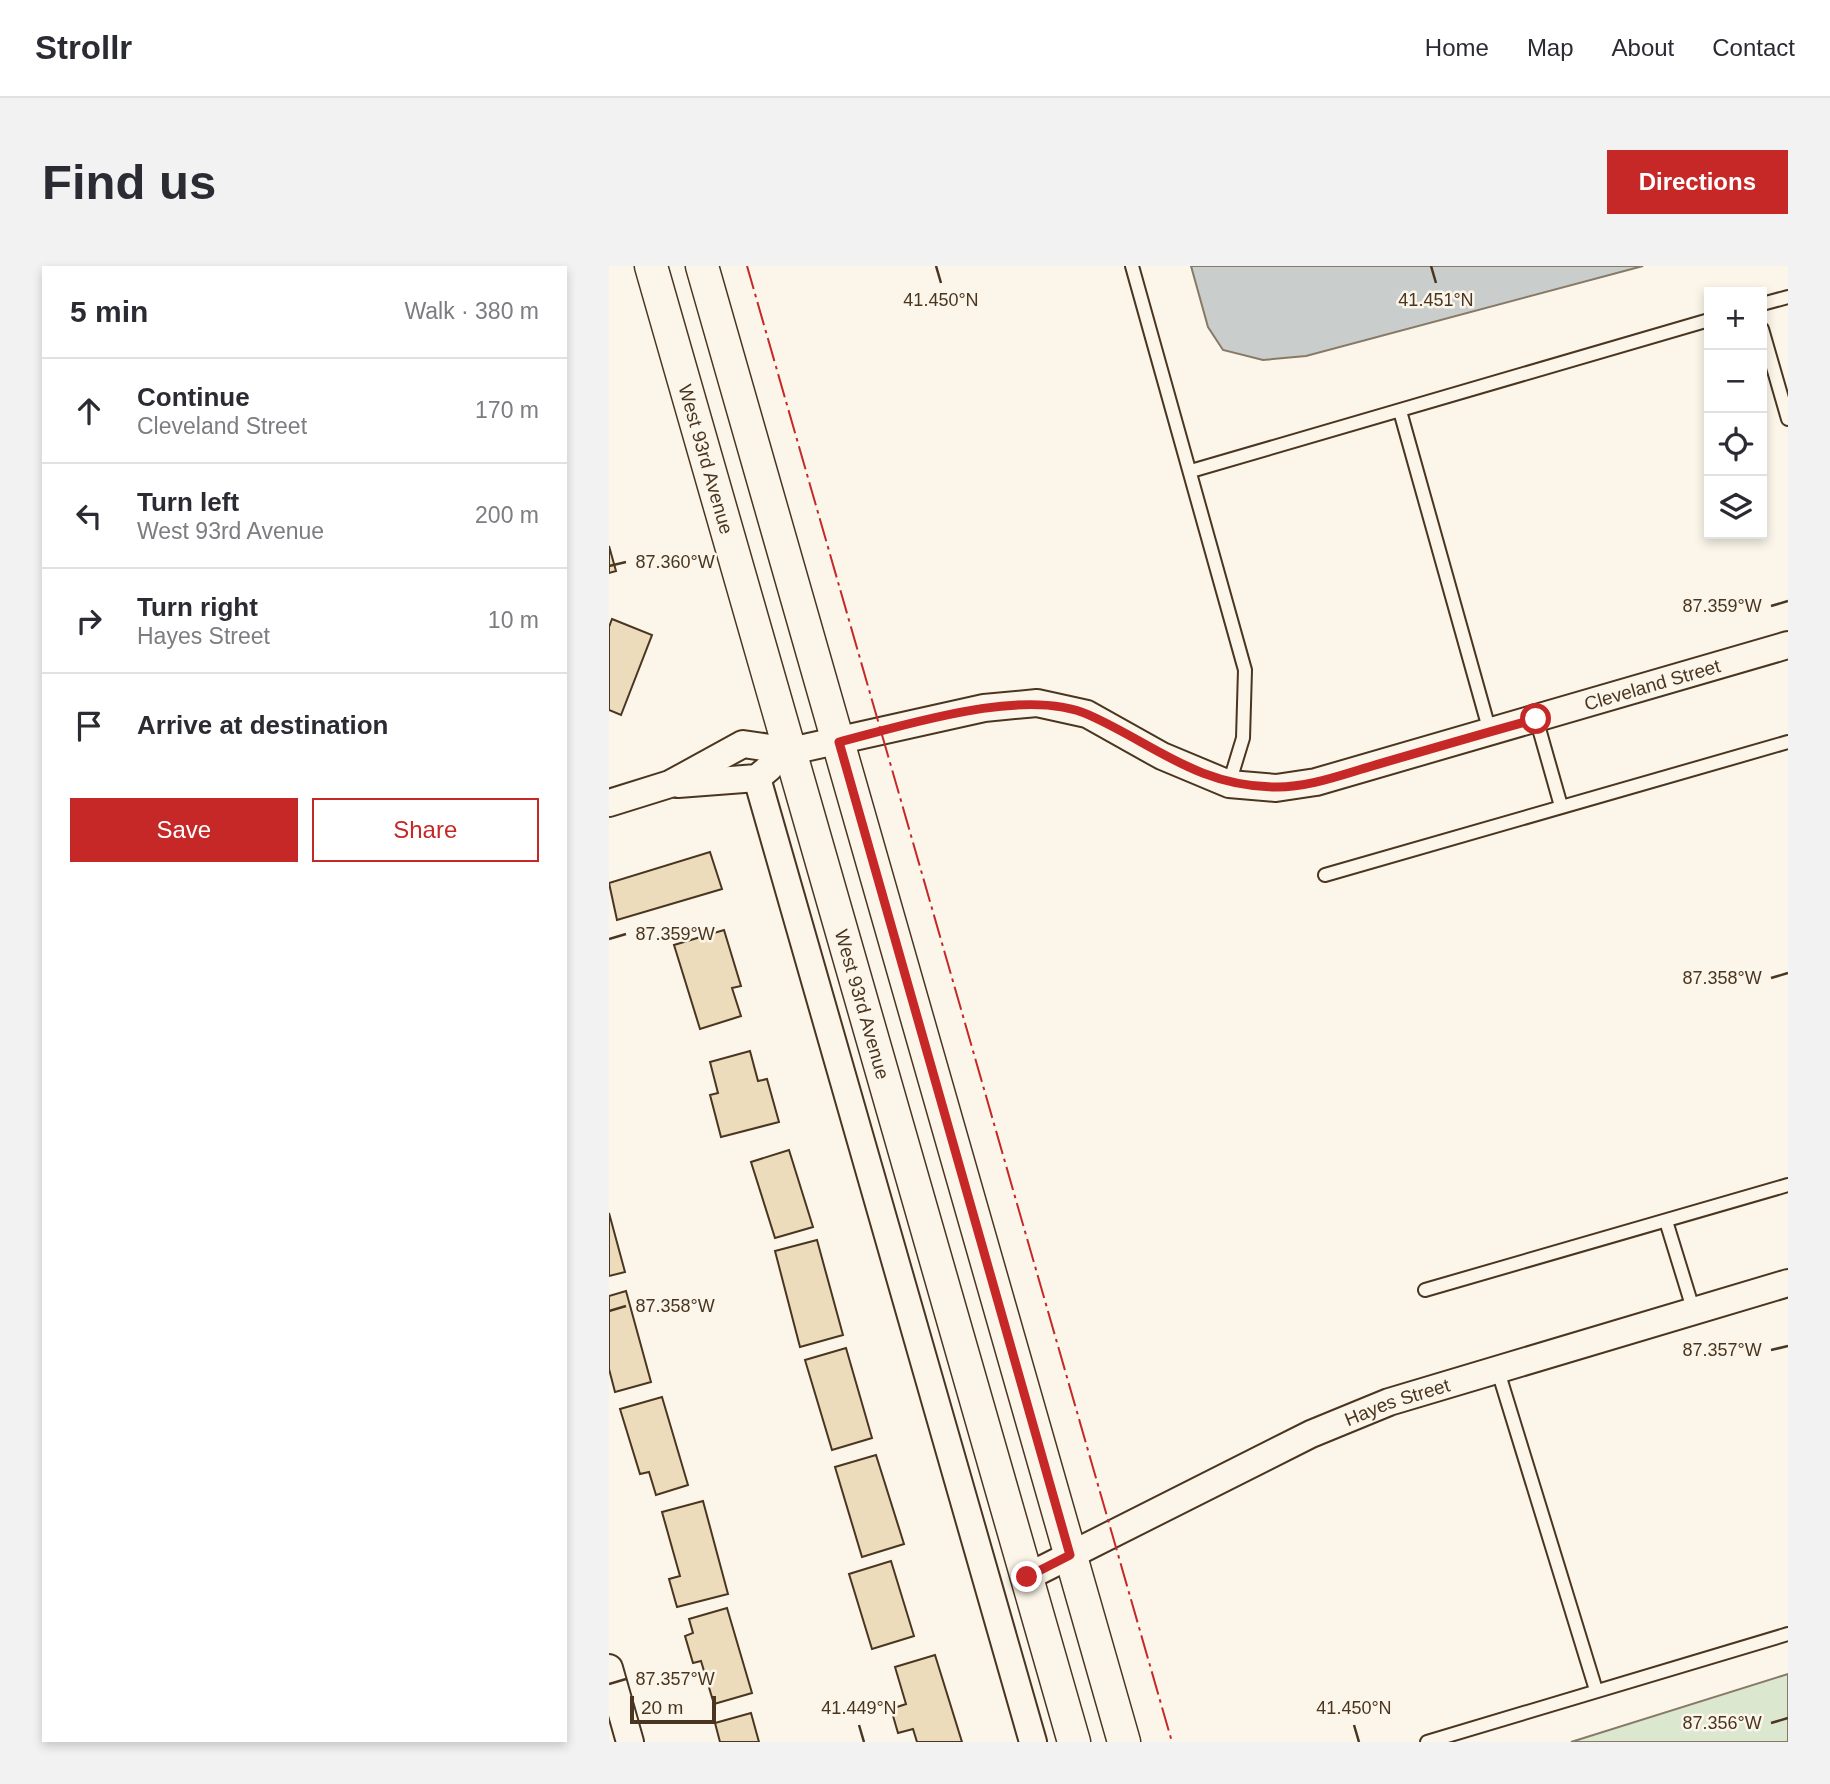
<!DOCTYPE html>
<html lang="en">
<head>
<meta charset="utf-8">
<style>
  body { margin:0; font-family:Helvetica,sans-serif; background:#f2f2f3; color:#2b2b33 }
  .controls { position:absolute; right:21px; top:21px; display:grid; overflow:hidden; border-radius:0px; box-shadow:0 4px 10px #0003 }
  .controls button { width:63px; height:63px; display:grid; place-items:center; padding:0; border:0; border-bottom:2px solid #e1e1e2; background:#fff; color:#2b2b33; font:35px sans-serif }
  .scale { position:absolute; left:21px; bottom:18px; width:86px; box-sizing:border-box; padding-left:7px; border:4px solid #4a3520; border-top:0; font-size:19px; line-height:24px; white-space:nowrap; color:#4a3520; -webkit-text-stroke:5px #fbf6e9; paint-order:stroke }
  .stop { position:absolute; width:21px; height:21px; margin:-16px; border:5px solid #c62828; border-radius:50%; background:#fff }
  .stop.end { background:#c62828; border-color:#fff; box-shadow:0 2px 7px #0008 }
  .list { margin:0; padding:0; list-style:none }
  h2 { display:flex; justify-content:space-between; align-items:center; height:91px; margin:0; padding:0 28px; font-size:30px }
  h2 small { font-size:23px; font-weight:400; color:#7c7c81 }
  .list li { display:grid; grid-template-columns:46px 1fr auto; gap:21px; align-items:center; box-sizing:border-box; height:105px; padding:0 28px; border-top:2px solid #e1e1e2 }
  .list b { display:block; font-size:26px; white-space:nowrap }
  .list p { margin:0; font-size:23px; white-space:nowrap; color:#7c7c81 }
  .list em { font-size:23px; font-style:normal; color:#7c7c81 }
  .actions { display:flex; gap:14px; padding:21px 28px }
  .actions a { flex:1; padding:16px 0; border:2px solid #c62828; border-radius:0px; text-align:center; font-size:24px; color:#c62828 }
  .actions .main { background:#c62828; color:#fff }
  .icon { flex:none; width:38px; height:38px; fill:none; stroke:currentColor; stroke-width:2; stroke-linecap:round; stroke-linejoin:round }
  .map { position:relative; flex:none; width:1179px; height:1476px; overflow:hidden; border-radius:0px }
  header { display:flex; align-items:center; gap:42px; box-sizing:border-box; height:98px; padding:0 35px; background:#fff; border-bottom:2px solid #e1e1e2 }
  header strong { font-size:33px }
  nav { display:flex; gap:38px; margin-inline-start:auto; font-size:24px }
  .intro { display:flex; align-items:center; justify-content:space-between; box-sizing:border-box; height:168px; padding:0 42px }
  h1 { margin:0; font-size:49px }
  .button { padding:18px 32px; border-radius:0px; background:#c62828; color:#fff; font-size:24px; font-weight:700 }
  main { display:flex; gap:42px; padding:0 42px }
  aside { flex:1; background:#fff; border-radius:0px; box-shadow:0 4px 10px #0003 }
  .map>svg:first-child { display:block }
  .green { fill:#dce7d0; stroke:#887966; stroke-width:2 }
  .water { fill:#c9cecd; stroke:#887966; stroke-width:2 }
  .building { fill:#ecdcbc; stroke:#4a3520; stroke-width:2 }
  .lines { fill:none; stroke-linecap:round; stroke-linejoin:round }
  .service-casing { stroke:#4a3520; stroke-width:16 }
  .minor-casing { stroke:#4a3520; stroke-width:30 }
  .tertiary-casing { stroke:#4a3520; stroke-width:35 }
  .service { stroke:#fbf6e9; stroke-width:12 }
  .minor { stroke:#fbf6e9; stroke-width:26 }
  .tertiary { stroke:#fbf6e9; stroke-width:32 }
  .power { stroke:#c62828; stroke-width:2; stroke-dasharray:24 5 3.5 5; stroke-linecap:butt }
  .route { stroke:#c62828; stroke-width:9 }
  .ticks { fill:none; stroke:#4a3520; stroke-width:2.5 }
  .labels { text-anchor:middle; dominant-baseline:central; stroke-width:5; stroke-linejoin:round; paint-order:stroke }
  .street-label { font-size:19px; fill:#4a3520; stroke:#fbf6e9 }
  .ticks-label { font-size:18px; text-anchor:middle; fill:#4a3520; stroke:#fbf6e9; stroke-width:5; stroke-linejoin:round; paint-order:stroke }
</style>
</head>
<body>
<header>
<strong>Strollr</strong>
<nav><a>Home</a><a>Map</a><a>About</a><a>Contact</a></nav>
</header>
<div class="intro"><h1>Find us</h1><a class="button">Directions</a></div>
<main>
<aside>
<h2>5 min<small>Walk · 380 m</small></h2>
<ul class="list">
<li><svg class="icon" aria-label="ahead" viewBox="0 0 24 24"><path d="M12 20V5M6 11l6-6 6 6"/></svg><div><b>Continue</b><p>Cleveland Street</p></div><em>170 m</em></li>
<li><svg class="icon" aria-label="left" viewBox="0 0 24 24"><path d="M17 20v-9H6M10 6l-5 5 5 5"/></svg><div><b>Turn left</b><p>West 93rd Avenue</p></div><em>200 m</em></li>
<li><svg class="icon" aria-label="right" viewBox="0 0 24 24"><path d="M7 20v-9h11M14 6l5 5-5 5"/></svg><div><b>Turn right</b><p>Hayes Street</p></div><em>10 m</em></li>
<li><svg class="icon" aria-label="arrive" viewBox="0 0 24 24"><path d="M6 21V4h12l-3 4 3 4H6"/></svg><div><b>Arrive at destination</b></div></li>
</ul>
<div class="actions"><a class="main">Save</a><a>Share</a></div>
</aside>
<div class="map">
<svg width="1179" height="1476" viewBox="0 0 1179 1476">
  <rect width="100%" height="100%" fill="#fbf6e9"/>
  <path class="green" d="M1179,1408v68h-217z"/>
  <path class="water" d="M582,0h452l-337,90 -43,4 -40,-10 -15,-23z"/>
  <path class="building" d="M0,280l7,25 -7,2z
    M3,353l40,16 -31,80 -12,-5v-83z
    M101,586l12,37 -105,31 -8,-37z
    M115,664l17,56 -9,2 9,28 -41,13 -26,-84z
    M141,785l8,30 9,-2 12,43 -58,15 -11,-42 8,-2 -8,-31z
    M180,884l24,77 -38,11 -24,-76z
    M0,947l16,59 -16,4z
    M208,974l26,95 -43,12 -25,-96z
    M17,1025l25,91 -36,10 -6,-23v-73z
    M237,1082l26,90 -40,12 -27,-90z
    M53,1131l26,88 -32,10 -7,-23 -9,2 -20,-65z
    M267,1189l28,89 -42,13 -27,-90z
    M94,1235l25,93 -51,13 -8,-28 11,-3 -18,-64z
    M282,1295l23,75 -42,13 -23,-75z
    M118,1342l25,85 -38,11 -13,-43 -8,2 -8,-27 8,-3 -4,-14z
    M326,1389l27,87h-45l-4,-13 -15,4 -7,-24 15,-5 -11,-37z
    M142,1447l8,29h-39l-5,-19z"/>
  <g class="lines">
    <g class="service-casing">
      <path id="service" d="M523,0l113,404 -2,68 -14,46
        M1153,38l26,-7
        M1153,63l26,90
        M791,145l90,321
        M582,205l518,-151
        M927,452l25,88
        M716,609l463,-133
        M1057,955l28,91
        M816,1024l363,-105
        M889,1105l98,319
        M818,1476l361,-108"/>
    </g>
    <g class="minor-casing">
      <g id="minor">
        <path d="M148,512l276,964"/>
        <path d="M69,518l79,-6 12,-10"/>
        <path id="s1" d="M0,537l61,-19 73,-40 48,7 193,-43 53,-5 50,11 75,42 67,28 47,4 40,-6 472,-137"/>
        <path id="s2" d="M418,1311l284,-143 78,-32 399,-119"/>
        <path d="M0,1402l21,74"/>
      </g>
    </g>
    <g class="tertiary-casing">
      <g id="tertiary">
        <path id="s3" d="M42,0l423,1476"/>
        <path d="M93,0l422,1476"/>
      </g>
    </g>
    <use href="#service" class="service"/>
    <use href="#minor" class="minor"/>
    <use href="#tertiary" class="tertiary"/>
    <path class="power" d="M138,0l425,1476"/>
  </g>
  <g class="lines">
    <path class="route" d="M418,1311l43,-22 -231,-813c67,-17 186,-56 250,-27 65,29 108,71 185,72 33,1 67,-12 98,-21 55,-16 109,-32 164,-47"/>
  </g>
  <path class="ticks" d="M327,0l5,17M822,0l5,17M0,300l17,-4M1162,340l17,-5M0,673l17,-5M1162,712l17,-5M0,1045l17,-5M1162,1084l17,-4M0,1418l17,-5M1162,1457l17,-5M250,1459l5,17M745,1459l5,17"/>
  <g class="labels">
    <g class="street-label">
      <text stroke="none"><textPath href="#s3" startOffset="201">West 93rd Avenue</textPath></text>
      <text stroke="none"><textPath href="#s1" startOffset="1094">Cleveland Street</textPath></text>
      <text stroke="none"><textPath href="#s3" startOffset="768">West 93rd Avenue</textPath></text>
      <text stroke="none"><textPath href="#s2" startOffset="410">Hayes Street</textPath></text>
    </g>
  </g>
  <g class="ticks-label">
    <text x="332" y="40">41.450°N</text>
    <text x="827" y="40">41.451°N</text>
    <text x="66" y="302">87.360°W</text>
    <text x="1113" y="346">87.359°W</text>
    <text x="66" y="674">87.359°W</text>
    <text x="1113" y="718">87.358°W</text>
    <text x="66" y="1046">87.358°W</text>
    <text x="1113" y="1090">87.357°W</text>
    <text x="66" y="1419">87.357°W</text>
    <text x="250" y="1448">41.449°N</text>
    <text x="745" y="1448">41.450°N</text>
    <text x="1113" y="1463">87.356°W</text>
  </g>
</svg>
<div class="controls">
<button>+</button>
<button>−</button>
<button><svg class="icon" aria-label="locate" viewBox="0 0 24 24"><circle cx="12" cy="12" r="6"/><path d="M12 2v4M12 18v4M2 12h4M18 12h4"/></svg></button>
<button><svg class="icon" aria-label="layers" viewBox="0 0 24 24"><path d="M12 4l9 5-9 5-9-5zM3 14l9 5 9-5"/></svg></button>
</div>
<div class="scale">20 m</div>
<div class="stop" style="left:927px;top:453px"></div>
<div class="stop end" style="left:418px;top:1311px"></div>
</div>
</main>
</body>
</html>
